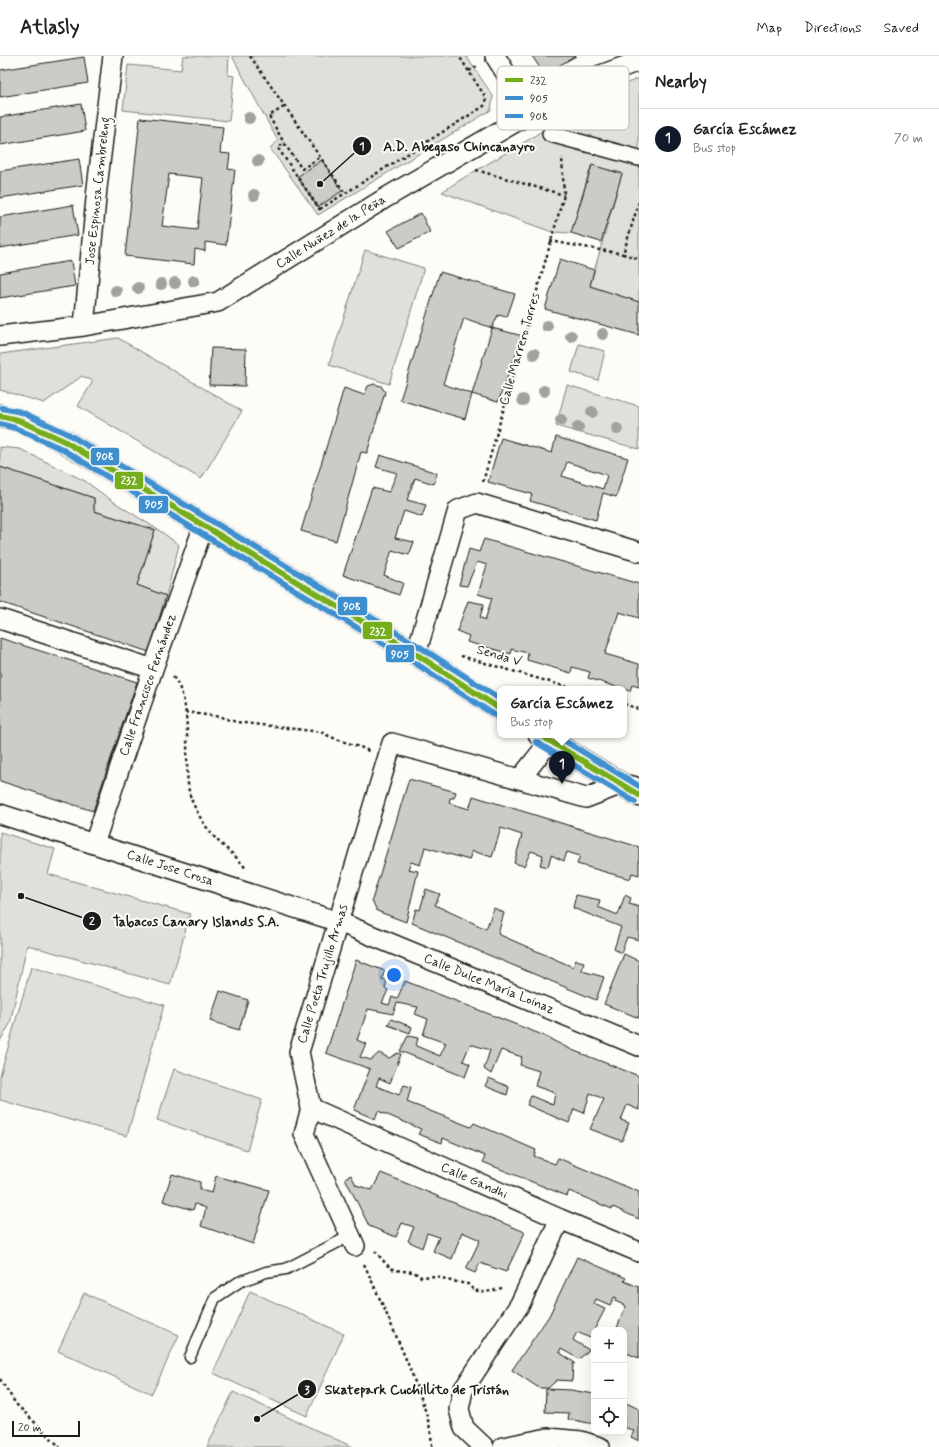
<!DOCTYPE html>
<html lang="en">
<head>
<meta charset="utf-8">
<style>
  body { margin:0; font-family:Mynerve,sans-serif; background:#f6f6f6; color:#222 }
  .controls { position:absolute; right:12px; bottom:12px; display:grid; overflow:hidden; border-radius:8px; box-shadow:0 4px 16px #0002 }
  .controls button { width:36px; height:36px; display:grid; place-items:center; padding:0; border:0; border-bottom:1px solid #e0e0e0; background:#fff; color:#222; font:20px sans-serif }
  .scale { position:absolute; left:12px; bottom:10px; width:68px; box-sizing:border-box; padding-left:4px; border:2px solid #1c1c1c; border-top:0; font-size:11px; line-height:14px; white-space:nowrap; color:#1c1c1c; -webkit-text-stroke:3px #fdfcf7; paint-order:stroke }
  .you { position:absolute; left:394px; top:919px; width:14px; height:14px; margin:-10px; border:3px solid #fff; border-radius:50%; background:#1a73e8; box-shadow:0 0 0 6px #1a73e833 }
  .badge { display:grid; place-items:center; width:26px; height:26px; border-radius:50%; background:#111827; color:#fff; font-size:13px; font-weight:700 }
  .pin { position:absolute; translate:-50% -33px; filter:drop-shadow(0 1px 2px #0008) }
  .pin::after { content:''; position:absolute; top:21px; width:14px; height:12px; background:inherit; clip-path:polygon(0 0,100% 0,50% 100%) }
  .popup { position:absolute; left:497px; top:630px; width:130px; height:52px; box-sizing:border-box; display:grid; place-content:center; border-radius:8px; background:#fff; filter:drop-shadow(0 1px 3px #0005); font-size:13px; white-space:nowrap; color:#767676 }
  .popup b { font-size:15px; color:#222 }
  .popup::after { content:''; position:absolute; left:50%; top:100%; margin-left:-8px; border:8px solid transparent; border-top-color:#fff }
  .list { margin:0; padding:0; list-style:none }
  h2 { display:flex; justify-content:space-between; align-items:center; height:52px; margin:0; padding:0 16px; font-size:17px }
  h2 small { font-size:13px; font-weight:400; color:#767676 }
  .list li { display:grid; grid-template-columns:26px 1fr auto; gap:12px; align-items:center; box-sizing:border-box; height:60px; padding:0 16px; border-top:1px solid #e0e0e0 }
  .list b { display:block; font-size:15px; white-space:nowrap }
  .list p { margin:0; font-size:13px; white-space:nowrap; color:#767676 }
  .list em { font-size:13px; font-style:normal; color:#767676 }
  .icon { flex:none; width:22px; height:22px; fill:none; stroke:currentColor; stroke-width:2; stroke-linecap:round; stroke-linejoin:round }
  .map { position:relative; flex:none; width:639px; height:1391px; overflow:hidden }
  header { display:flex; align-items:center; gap:24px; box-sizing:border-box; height:56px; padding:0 20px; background:#fff; border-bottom:1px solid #e0e0e0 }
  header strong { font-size:19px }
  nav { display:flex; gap:22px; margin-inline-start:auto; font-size:14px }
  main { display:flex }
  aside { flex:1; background:#fff }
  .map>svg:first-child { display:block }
  .green { fill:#e0dfdb; stroke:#7e7e7c }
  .building { fill:#cccbc8; stroke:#1c1c1c; fill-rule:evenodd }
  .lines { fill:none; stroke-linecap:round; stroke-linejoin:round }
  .service-casing { stroke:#1c1c1c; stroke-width:13 }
  .pedestrian-casing { stroke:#1c1c1c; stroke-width:18 }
  .minor-casing { stroke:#1c1c1c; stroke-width:22 }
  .secondary-casing { stroke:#1c1c1c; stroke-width:25 }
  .path { stroke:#1c1c1c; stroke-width:2.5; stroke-dasharray:3 3; stroke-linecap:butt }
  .service { stroke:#fdfcf7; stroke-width:10 }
  .pedestrian { stroke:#fdfcf7; stroke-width:15 }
  .minor { stroke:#fdfcf7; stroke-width:19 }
  .secondary { stroke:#fdfcf7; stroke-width:22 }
  .bus-1-casing { stroke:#fdfcf7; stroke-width:9 }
  .bus-2-casing { stroke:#fdfcf7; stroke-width:9 }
  .bus-3-casing { stroke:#fdfcf7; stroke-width:9 }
  .bus-1 { stroke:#75ad1c; stroke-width:6 }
  .bus-2 { stroke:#3f8fcf; stroke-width:6 }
  .bus-3 { stroke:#3f8fcf; stroke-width:6 }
  .tree { fill:#a2a19e }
  .labels { text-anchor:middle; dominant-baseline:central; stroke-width:4; stroke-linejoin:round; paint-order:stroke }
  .street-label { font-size:13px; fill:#1c1c1c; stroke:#fdfcf7 }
  .key { fill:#fdfcf7; stroke:#bab9b5; stroke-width:1 }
  .key-label { font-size:11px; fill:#1c1c1c }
  .leader { fill:none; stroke:#1c1c1c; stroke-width:1.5 }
  .callout-dot { fill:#1c1c1c; stroke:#fdfcf7; stroke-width:1.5 }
  .mark-label { font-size:12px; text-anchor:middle; font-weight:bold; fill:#fff }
  .callout-label { font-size:14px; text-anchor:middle; font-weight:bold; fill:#1c1c1c; stroke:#fdfcf7; stroke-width:4; stroke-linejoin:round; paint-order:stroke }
  .line-badge { stroke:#fdfcf7; stroke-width:1.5 }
  .badge-label { font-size:11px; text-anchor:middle; font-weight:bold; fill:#fff }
</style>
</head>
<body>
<header>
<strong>Atlasly</strong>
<nav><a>Map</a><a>Directions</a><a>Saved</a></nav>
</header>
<main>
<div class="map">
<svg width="639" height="1391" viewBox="0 0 639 1391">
  <rect width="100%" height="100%" fill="#fdfcf7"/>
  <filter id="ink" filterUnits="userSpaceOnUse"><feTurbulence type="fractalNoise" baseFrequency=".025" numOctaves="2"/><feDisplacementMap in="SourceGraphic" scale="8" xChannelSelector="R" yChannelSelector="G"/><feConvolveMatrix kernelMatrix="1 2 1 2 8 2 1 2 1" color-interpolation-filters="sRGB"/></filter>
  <g filter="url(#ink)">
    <path class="green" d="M183,0h46l-1,19 6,1 -5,45 -106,-11 5,-45 53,5z
      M232,0h234l27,40 -2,14 -173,105 -48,-67 8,-7z
      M639,22v224l-49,-16 32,-113 -31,-7 -20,67 -19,-1 -110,-40 18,-12 68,-40 54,-35 20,-11z
      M365,194l59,18 -35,116 -60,-19z
      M118,282l124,73 -41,68 -123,-73 15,-25 -11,-5 -38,27 -44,-13v-36z
      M579,288l26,7 -7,29 -27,-8z
      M567,329l72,21v43l-83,-23z
      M0,391l20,2 65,32 26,19 52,33 16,12 -13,51 -29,-11 18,-55 -61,-19v-13l-94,-31z
      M0,776l55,17 -7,25 142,40 -20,71 -143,-40 -17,79 -10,17z
      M31,911l133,38 -37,131 -127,-36v-24z
      M174,1013l88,31 -15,50 -90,-30z
      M250,1235l94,43 -37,82 -94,-43z
      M84,1237l95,42 -27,59 -94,-43z
      M233,1336l120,55h-146z"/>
    <path class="building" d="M532,0h44l-32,18z
      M84,1l4,26 -88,14v-27z
      M81,48l4,27 -85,14v-28z
      M140,62l83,9 -3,26 10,1 -2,15 7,1 -9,75 -21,-3v9l-10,-2 -1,15 -69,-8zM169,118l34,4 -6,52 -35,-4z
      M79,103l4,26 -83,13v-27z
      M322,104l20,31 -24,16 -21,-30z
      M592,109l30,9 -21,68 -30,-9z
      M73,149l5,30 -78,13v-31z
      M421,157l9,19 -31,16 -11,-17z
      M560,203l34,11 -4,16 49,16v33l-94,-26z
      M71,205l4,25 -75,12v-25z
      M440,216l75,22 -8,23 -9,-2 -6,13 -28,-10 -21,66 29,10 -7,25 -65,-19z
      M492,272l31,8 -25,66 -26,-8z
      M211,292l35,1 -1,37 -36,-1z
      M374,328l7,2 4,6 -18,61 -6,-1 -25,89 -35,-10 43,-143 20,7 4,-9z
      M556,381l72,21 -12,39 -13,-4 -7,27 -66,-19 2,-7 -44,-12 13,-44 51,15zM567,406l40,13 -4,14 -41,-13z
      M380,399l57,18 -3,11 -19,-6 -8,22 19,5 -4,12 -18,-6 -9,27 19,4 -5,13 -17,-5 -8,25 19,8 -4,12 -56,-20 29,-87 17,4 8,-19 -21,-6z
      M0,411l94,31v13l61,19 -18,55 29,11 -17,56 -149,-50z
      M484,483l155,45v34l-20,-6 -14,42 34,10v23l-7,-2 -2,6 -42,-13 2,-6 -18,-5 -1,6 -44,-13 1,-7 -17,-4v5l-44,-12 2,-6 -12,-5 11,-30 16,3 -4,13 5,3 7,-22 -14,-4 9,-29 -10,-3 -10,24 -8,-1 10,-36 10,3z
      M0,582l137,44 -44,129 -93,-30z
      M409,723l47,13 -2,6h-4l-1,5 20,6 4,-13 166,51v28l-7,-2 -2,6 -53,-15 3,-8 -13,-4 -3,9 -13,-6 -3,12 -8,-2 3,-10 -12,-4 -7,15 -10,-3 8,-28 -21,-7 -9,29 -20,-6 -3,9 -44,-13 -5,18 -9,-3 -3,7 10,2 -12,51 -29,-11 -5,-11z
      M426,833l14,5 -5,11 51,24 8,-21 10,5 -6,21 75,33 3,-7 8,2 -2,9 22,6 -8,23 -184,-77 4,-14 4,1z
      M576,839l24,5 -2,7 20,8 7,-20 6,3 -2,6 10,3v33l-12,-3 -6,16 -7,-4 7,-22 -48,-19z
      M624,898l15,7v57l-35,-14z
      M356,904l29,11 -3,8 5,1 -2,9 3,1 -6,13 7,2 3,-8 5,2 8,-18 135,53 32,16 67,26v34l-12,-5 -6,15 8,3 -7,18 -32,-12 14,-30 -14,-6 -6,20 -10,-4 -5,14 -42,-18 4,-9 22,9 2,-12 -20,-7 4,-15 -19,-6 2,-8 -21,-7 -10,24 -7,-5 6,-19 -20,-6 -7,17 7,3 -5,13 -65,-26 8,-15 10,2 -2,8 24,10 6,-13 -23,-8 5,-16 -13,-5 3,-7 -21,-4 -4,11 -25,-5 -11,31 9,4 -6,13 11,3 8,-7 10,5 9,-5 3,1 -11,29 -11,-5 -3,8 23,9 5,-10 7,2 -4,15 64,25 3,-4 62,27 -2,6 21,8 3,-6 81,34v27l-26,-12 -1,2 -43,-18 -2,5 -84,-34 2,-6 -42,-18 -1,5 -24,-9 3,-5 -43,-18 -3,8 -21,-9 16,-41 -44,-16z
      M220,935l28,9 -9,30 -29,-9z
      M391,963l21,8 -2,6 -22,-8z
      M489,1022l20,9 -2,8 -22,-9z
      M381,1117l144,59 -19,40 -26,-9 -5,10 -9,-4 14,-29 -18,-8 -10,27 -19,-8 6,-14 -12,-4 -5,15 -14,-7 6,-14 -12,-4 -6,14 -27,-11 -24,-48 6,-3 5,10 16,5z
      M172,1118l28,8v8l12,3 4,-17 53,14 -16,54 -52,-18 5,-18 -11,-4 -2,6 -30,-9z
      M577,1201l49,21 -2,3 15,6v71l-15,-6v-22h-8l10,-24 -11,-5 2,-3 -3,-1 -4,8 -14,-6 -2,5 11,5 -15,29 -13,-6 -4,8 16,10 -10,9 -18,-10 -2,3 16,11 -2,1 -1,17 -15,-1 -9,8h-9l-27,-18 37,-54z
      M546,1333l25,1 23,4v30l-26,-5 1,-6 -24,-1z
      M624,1346l15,7v32l-8,-4 3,-6 -10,-4z"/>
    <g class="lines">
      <g class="service-casing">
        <path id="service" d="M190,1301l25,-59 24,-16 27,-10 20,-3 64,-33"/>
      </g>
      <g class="pedestrian-casing">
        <path id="pedestrian" d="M550,78l89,24"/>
      </g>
      <g class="minor-casing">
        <path id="minor" d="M495,0l36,57
          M84,270l13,-138 16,-132
          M0,280l84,-10 134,-24 169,-105 144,-84 67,-37 41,-15
          M0,563l153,50
          M416,598l42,-144 19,-7 162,49
          M520,723l30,-38
          M0,758l339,108 300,124
          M94,788l59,-175 51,-144
          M311,1052l249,111 79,33
          M355,1190l-51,-112 7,-26 -12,-56 93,-309 194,55 36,-14 11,2
          M484,1391l-20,-19 -5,-19 4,-19 57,-86 40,-85
          M503,1391l45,-9 33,3 19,6"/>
      </g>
      <g class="secondary-casing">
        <path id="secondary" d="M0,360l18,4 46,21 352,213 84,55
          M540,679l99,60"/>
      </g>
      <path class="path" d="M250,0l95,137
        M469,15l8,-5
        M284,51l-15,9 15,27
        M319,102l-17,11 -18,-26 -6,5 42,62
        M476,114l88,25
        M639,146l-16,52 16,5
        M320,153l164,-103 2,-8 -27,-42
        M550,185l73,13
        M483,426l81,-287 -2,-38
        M461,600l113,33
        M173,621c22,27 10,81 16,114 3,15 16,36 27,48 10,10 22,18 30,30
        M624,648l15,5
        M185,656l36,5 15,5 85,10c15,9 32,11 48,19
        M375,1195l12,14 7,5 20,2 7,5 16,-1 14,5 17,3c10,13 23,7 37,3
        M364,1208c17,37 33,73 48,110 9,25 19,46 20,73
        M0,1323l16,25 44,43"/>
      <use href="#service" class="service"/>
      <use href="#pedestrian" class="pedestrian"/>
      <use href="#minor" class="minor"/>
      <use href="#secondary" class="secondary"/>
      <g class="bus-1-casing">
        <path id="bus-1" d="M0,360l18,4 46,21 352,213 84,55
          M540,679l99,60"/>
      </g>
      <g class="bus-2-casing">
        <path id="bus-2" d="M0,368l15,4 45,20 352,213 84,55
          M536,686l99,60"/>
      </g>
      <g class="bus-3-casing">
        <path id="bus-3" d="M2,352l19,4 47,22 352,213 80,52
          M555,679l84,51"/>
      </g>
      <use href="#bus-1" class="bus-1"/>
      <use href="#bus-2" class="bus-2"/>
      <use href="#bus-3" class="bus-3"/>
    </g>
    <g class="tree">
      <circle cx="249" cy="62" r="6"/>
      <circle cx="258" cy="105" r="6"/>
      <circle cx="254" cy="139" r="6"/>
      <circle cx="194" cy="225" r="6"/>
      <circle cx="175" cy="227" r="6"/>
      <circle cx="161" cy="228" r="6"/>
      <circle cx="138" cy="232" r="6"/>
      <circle cx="116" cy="235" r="6"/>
      <circle cx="547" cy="270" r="6"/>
      <circle cx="603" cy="278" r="6"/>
      <circle cx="571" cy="280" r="6"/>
      <circle cx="534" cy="298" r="6"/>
      <circle cx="544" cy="335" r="6"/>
      <circle cx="523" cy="344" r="6"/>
      <circle cx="592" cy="356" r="6"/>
      <circle cx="561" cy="364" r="6"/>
      <circle cx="578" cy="371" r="6"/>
      <circle cx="617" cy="373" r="6"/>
    </g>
  </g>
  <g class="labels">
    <g class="street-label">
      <text transform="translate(98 135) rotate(-84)">Jose Espinosa Cambreleng</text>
      <text transform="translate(331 176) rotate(-32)">Calle Nuñez de la Peña</text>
      <text transform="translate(520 293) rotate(-74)">Calle Marrero Torres</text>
      <text transform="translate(499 600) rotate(17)">Senda V</text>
      <text transform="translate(148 629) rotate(-71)">Calle Francisco Fernández</text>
      <text transform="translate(170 812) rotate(18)">Calle Jose Crosa</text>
      <text transform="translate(323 918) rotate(-73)">Calle Poeta Trujillo Armas</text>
      <text transform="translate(489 928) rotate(22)">Calle Dulce María Loinaz</text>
      <text transform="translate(474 1125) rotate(24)">Calle Gandhi</text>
    </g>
  </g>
  <rect x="497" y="10" width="132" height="64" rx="6" class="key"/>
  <rect x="505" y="22" width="18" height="4" fill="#75ad1c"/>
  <rect x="505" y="40" width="18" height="4" fill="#3f8fcf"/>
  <rect x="505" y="58" width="18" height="4" fill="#3f8fcf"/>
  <g class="key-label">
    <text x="530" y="28">232</text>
    <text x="530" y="46">905</text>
    <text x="530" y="64">908</text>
  </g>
  <path class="leader" d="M320 128L362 90M21 840L92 865M257 1363L307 1333"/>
  <g class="callout-dot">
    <circle cx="320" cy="128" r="4"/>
    <circle cx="21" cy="840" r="4"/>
    <circle cx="257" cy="1363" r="4"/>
    <circle cx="362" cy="90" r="10"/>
    <circle cx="92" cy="865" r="10"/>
    <circle cx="307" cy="1333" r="10"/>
  </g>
  <g class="mark-label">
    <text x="362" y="94">1</text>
    <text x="92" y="869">2</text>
    <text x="307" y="1338">3</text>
  </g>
  <g class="callout-label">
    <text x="459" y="95">A.D. Abegaso Chincanayro</text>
    <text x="196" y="870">Tabacos Canary Islands S.A.</text>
    <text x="417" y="1338">Skatepark Cuchillito de Tristán</text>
  </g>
  <g class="line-badge">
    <rect x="90" y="391" width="30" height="19" rx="4" fill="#3f8fcf"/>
    <rect x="114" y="415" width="30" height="19" rx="4" fill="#75ad1c"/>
    <rect x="138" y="439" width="31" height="19" rx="4" fill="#3f8fcf"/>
    <rect x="337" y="540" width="31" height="20" rx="4" fill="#3f8fcf"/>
    <rect x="362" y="565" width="31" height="19" rx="4" fill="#75ad1c"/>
    <rect x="385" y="588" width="30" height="19" rx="4" fill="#3f8fcf"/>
  </g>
  <g class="badge-label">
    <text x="105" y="404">908</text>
    <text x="129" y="428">232</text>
    <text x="154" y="452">905</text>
    <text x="352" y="554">908</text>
    <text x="378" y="579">232</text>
    <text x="400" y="602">905</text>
  </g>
</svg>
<div class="controls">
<button>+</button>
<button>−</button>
<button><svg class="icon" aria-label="locate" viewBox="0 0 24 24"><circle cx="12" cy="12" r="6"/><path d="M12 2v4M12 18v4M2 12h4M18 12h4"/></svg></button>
</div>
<div class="scale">20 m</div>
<div class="you"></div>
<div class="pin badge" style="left:562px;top:728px">1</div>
<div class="popup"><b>García Escámez</b>Bus stop</div>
</div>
<aside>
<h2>Nearby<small></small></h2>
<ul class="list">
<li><span class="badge">1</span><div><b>García Escámez</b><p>Bus stop</p></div><em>70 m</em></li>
</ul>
</aside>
</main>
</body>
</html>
